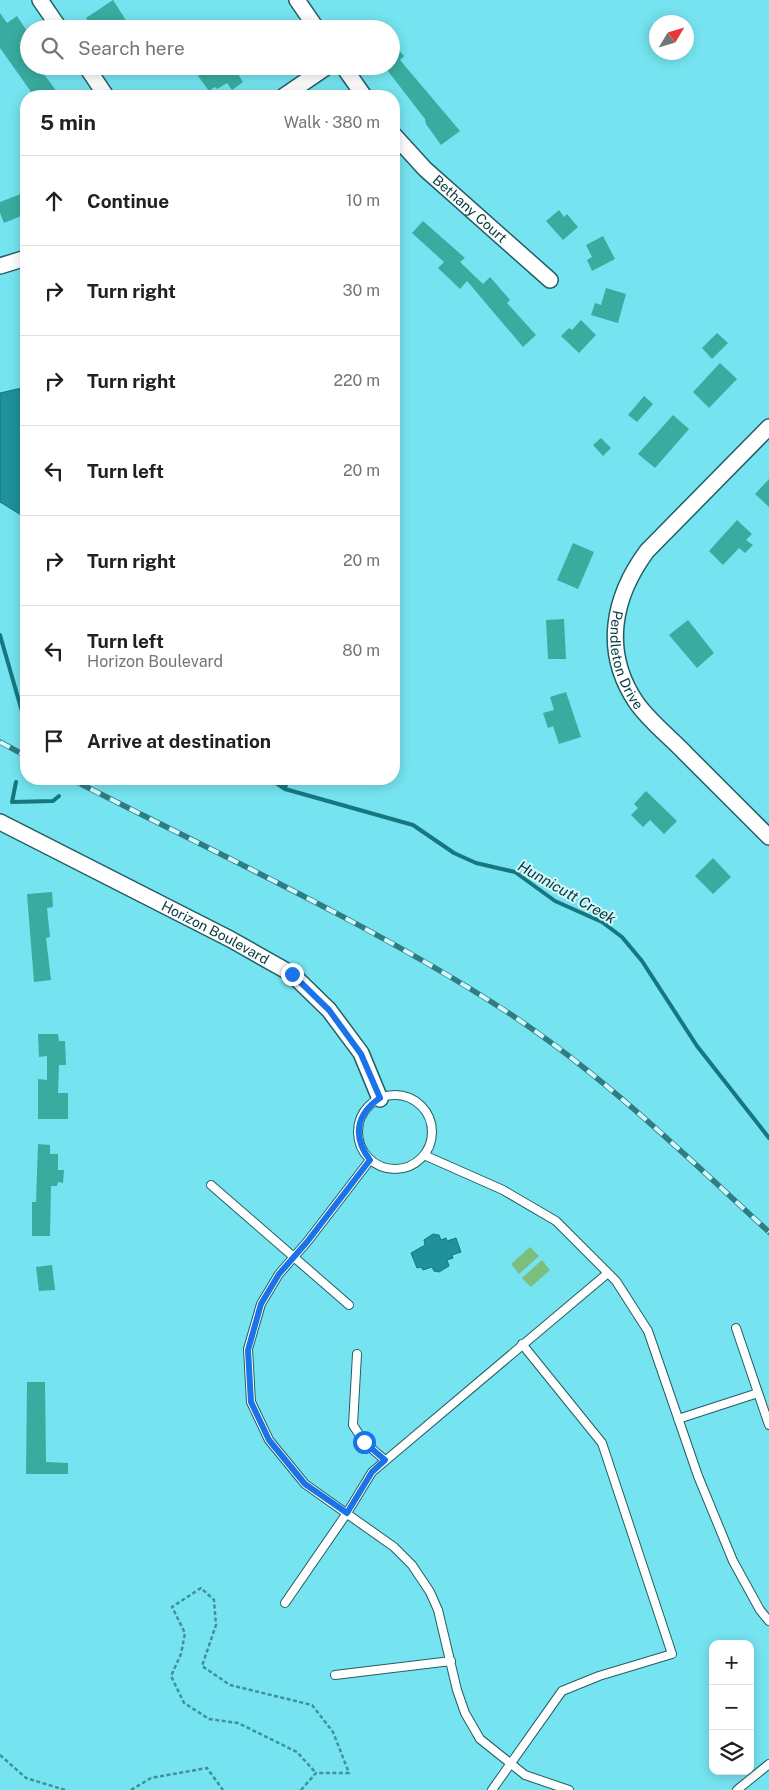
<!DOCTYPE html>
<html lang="en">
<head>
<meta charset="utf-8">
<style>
  body { margin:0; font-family:"Public Sans",sans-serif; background:#f2f2f2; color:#202124 }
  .controls { position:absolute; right:15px; bottom:15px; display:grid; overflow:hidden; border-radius:10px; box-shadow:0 2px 12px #0003 }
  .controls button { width:45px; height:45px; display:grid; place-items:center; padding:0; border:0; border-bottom:1px solid #e0e0e0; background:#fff; color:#202124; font:25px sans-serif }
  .compass { position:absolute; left:649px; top:15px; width:45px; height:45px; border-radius:50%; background:#fff; box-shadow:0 2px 12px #0003; rotate:52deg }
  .stop { position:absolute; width:15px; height:15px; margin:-11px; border:4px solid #1a73e8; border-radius:50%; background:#fff }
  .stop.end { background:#1a73e8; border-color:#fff; box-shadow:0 1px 5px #0008 }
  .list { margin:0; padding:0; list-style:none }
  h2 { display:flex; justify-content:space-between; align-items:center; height:65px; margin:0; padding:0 20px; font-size:21px }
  h2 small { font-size:16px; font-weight:400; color:#757577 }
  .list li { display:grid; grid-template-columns:32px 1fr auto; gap:15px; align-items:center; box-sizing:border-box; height:90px; padding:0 20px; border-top:1px solid #e0e0e0 }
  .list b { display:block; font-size:19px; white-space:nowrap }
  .list p { margin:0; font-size:16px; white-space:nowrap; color:#757577 }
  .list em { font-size:16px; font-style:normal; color:#757577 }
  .icon { flex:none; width:28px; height:28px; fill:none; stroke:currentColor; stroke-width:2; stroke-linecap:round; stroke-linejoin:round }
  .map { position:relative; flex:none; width:769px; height:1790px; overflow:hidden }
  .search { position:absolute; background:#fff; box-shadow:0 2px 12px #0003; left:20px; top:20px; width:380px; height:55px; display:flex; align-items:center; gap:12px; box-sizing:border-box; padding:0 18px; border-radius:28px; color:#757577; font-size:19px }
  .panel { position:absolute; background:#fff; box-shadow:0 2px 12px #0003; left:20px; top:90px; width:380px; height:695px; border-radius:20px }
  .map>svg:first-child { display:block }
  .green { fill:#7cbe7c }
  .water { fill:#1e919b; stroke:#177780 }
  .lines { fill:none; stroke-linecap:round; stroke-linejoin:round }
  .stream { stroke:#177780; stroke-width:4 }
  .building { fill:#39ac9f }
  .service-casing { stroke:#225e64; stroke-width:10 }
  .minor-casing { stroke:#225e64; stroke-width:18 }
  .path { stroke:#3f919a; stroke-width:2.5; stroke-dasharray:4 2.5; stroke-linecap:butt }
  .service { stroke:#fff; stroke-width:8 }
  .minor { stroke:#fff; stroke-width:15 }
  .rail-casing { stroke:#307c83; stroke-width:5.5 }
  .rail { stroke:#d2fafe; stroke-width:4; stroke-dasharray:11; stroke-linecap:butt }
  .route { stroke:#1a73e8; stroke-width:6 }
  .labels { text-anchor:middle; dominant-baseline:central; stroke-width:4; stroke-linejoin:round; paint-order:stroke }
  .street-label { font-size:14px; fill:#063b40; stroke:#d2fafe }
  .water-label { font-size:15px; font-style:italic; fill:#0f3033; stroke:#d2fafe }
</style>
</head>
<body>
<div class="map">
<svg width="769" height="1790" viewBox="0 0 769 1790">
  <rect width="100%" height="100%" fill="#75e4f0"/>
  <path class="green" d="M530,1247l9,9 -20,18 -8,-10z
    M542,1260l8,10 -19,17 -9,-9z"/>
  <path class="water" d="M26,387v131l-26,-16v-109z
    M433,1234l6,1 2,5 5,-2 1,3 9,-3 5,14 -9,3 1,3 -6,2 2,6 -10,6 -5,-1 -2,-4 -9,3 -2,-3 -4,1 -6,-15 14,-8 -1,-5z"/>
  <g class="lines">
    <path class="stream" d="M0,635l23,80
      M270,779l15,10 128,36 41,28 22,10 39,9 40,29 47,21 20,15 20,24 55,85 72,92
      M16,782l-4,20 41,-1 6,-5
      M285,789l2,-10"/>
  </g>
  <path class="building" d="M113,0l16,25 -6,4h-30l-7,-11z
    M0,13l7,10 10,-7 12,18v32h9l22,30h-26l-34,-48z
    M391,41l13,15 -4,4 60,71 -19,14 -15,-21 -1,-5 -41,-53h7z
    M211,66h22l10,16 -11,8 -5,-7 -10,6 -2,-2 -6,4 -11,-15z
    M26,192v22l-22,9 -4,-10v-11z
    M559,210l5,7 3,-3 11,13 -15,13 -17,-19z
    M423,221l42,37 -5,4 23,22 7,-7 20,23 -3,3 29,32 -13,12 -56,-66 -7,8 -22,-21 6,-6 -32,-29z
    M603,236l12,23 -23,12 -5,-11 5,-3 -6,-12z
    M606,288l20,6 -8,29 -27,-8 4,-12 6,2z
    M581,320l15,15 -17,18 -18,-17 8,-8 3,2z
    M717,333l11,10 -16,16 -10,-11z
    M720,363l17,16 -28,29 -16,-16z
    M644,396l9,8 -16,18 -9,-7z
    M673,415l16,14 -34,39 -17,-14z
    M601,438l10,10 -8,8 -10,-11z
    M769,479v28l-14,-13z
    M737,520l15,14 -6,6 7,5 -8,8 -6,-5 -16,17 -14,-14z
    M573,543l21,9 -16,37 -21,-9z
    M564,619l2,40h-18l-2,-39z
    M688,620l26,33 -17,15 -28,-33z
    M566,692l15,45 -22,7 -6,-18 -5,2 -5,-15 11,-3 -4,-13z
    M646,791l31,30 -13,13 -14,-14 -7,7 -12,-12 7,-7 -4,-4z
    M713,858l18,19 -18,17 -18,-18z
    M52,892l1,15 -6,1 3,29 -4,1 5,42 -17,2 -7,-88z
    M38,1034h20l1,7h6l1,24h-7l-1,28h10v26h-30v-40l9,1v-24l-8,1z
    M38,1144l12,1v9h8v16h6l-1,13 -5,-1 -1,4h-6l-1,50h-18v-34h4z
    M52,1265l3,25 -16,1 -3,-24z
    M27,1382h18l1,80 22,1v11h-42z"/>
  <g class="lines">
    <g class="service-casing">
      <path id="service" d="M358 1132a37 37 0 1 1 74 0a37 37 0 1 1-74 0Z
        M424,1155l79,35 53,31 60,60 32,50 50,145 35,85 27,49 9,11
        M370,1160l-63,82 -28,32 -18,30 -13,45 3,53 18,38 36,44 89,63 18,18 18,27 8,18 19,80 8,23 15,26 45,36 44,15
        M211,1185l138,120
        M736,1328l33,97
        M357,1354l-4,71 11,17 21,18
        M678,1419l80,-26
        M285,1603l62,-90 25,-41 236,-199
        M335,1675l116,-14
        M492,1790l70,-99 37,-15 73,-22 -70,-211 -80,-99
        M737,1790l32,-26"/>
    </g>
    <g class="minor-casing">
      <g id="minor">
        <path d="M40,0l20,29"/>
        <path d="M297,0l20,29"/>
        <path d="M86,66l20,30"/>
        <path d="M343,66l21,30"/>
        <path d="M284,96l44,-30"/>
        <path id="s1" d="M394,135l31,34 125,111"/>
        <path d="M0,266l26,-8"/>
        <path id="s2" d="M769,427l-122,124c-34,46 -45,100 -11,151 13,19 34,35 50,52 28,28 55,55 83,83"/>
        <path id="s3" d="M0,822l230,117 62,35 37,36 32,43 19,46"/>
      </g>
    </g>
    <path class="path" d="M0,1755l26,23 39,12
      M131,1790l20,-12 56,-10 16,22
      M301,1790l15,-17h33l-16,-41 -21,-27 -82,-20 -28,-19 14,-41 -2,-25 -13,-12 -29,19 13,26 -4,21 -10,22 13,27 25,16 29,4 59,29 19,21"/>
    <use href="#service" class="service"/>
    <use href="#minor" class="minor"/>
    <g class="rail-casing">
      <path id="rail" d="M0,742l26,14
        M71,779c143,73 295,143 430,229 98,63 183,146 268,224"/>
    </g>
    <use href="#rail" class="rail"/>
  </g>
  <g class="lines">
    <path class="route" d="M292,974l37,36 32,44 19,44c-24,16 -28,39 -10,62l-63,82 -28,32 -18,30 -13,46 3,52 18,38 36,44 42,29 25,-41 13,-12 -21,-18"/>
  </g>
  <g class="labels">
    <g class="street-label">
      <text stroke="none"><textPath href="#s1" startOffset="106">Bethany Court</textPath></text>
      <text stroke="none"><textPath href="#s2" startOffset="292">Pendleton Drive</textPath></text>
      <text stroke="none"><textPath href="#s3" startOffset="242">Horizon Boulevard</textPath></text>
    </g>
    <g class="water-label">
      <text transform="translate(567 892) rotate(30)">Hunnicutt Creek</text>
    </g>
  </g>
</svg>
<div class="controls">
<button>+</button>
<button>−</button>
<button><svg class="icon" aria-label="layers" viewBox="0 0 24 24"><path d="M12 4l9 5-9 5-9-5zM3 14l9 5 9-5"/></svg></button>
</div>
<svg class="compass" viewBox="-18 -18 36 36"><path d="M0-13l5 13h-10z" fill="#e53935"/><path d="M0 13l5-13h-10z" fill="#757577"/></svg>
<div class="stop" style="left:364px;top:1442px"></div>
<div class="stop end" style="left:292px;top:974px"></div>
<div class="search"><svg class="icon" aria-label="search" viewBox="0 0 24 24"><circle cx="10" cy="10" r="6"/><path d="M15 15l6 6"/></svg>Search here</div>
<section class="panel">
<h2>5 min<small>Walk · 380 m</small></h2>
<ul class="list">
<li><svg class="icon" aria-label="ahead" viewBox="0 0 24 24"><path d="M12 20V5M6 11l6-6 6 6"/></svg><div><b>Continue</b></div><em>10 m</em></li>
<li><svg class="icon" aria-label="right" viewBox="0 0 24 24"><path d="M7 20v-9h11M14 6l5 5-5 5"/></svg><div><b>Turn right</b></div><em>30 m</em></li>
<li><svg class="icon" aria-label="right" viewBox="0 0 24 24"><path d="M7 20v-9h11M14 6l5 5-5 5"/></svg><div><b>Turn right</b></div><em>220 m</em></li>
<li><svg class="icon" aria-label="left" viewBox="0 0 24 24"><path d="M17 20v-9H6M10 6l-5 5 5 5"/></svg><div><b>Turn left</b></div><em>20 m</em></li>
<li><svg class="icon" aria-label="right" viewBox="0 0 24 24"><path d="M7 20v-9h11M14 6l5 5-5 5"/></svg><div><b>Turn right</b></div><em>20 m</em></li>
<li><svg class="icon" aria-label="left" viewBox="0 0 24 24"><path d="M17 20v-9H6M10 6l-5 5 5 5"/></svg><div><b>Turn left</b><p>Horizon Boulevard</p></div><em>80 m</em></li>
<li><svg class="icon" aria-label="arrive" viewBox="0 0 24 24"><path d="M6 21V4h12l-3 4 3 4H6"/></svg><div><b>Arrive at destination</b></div></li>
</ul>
</section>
</div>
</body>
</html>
